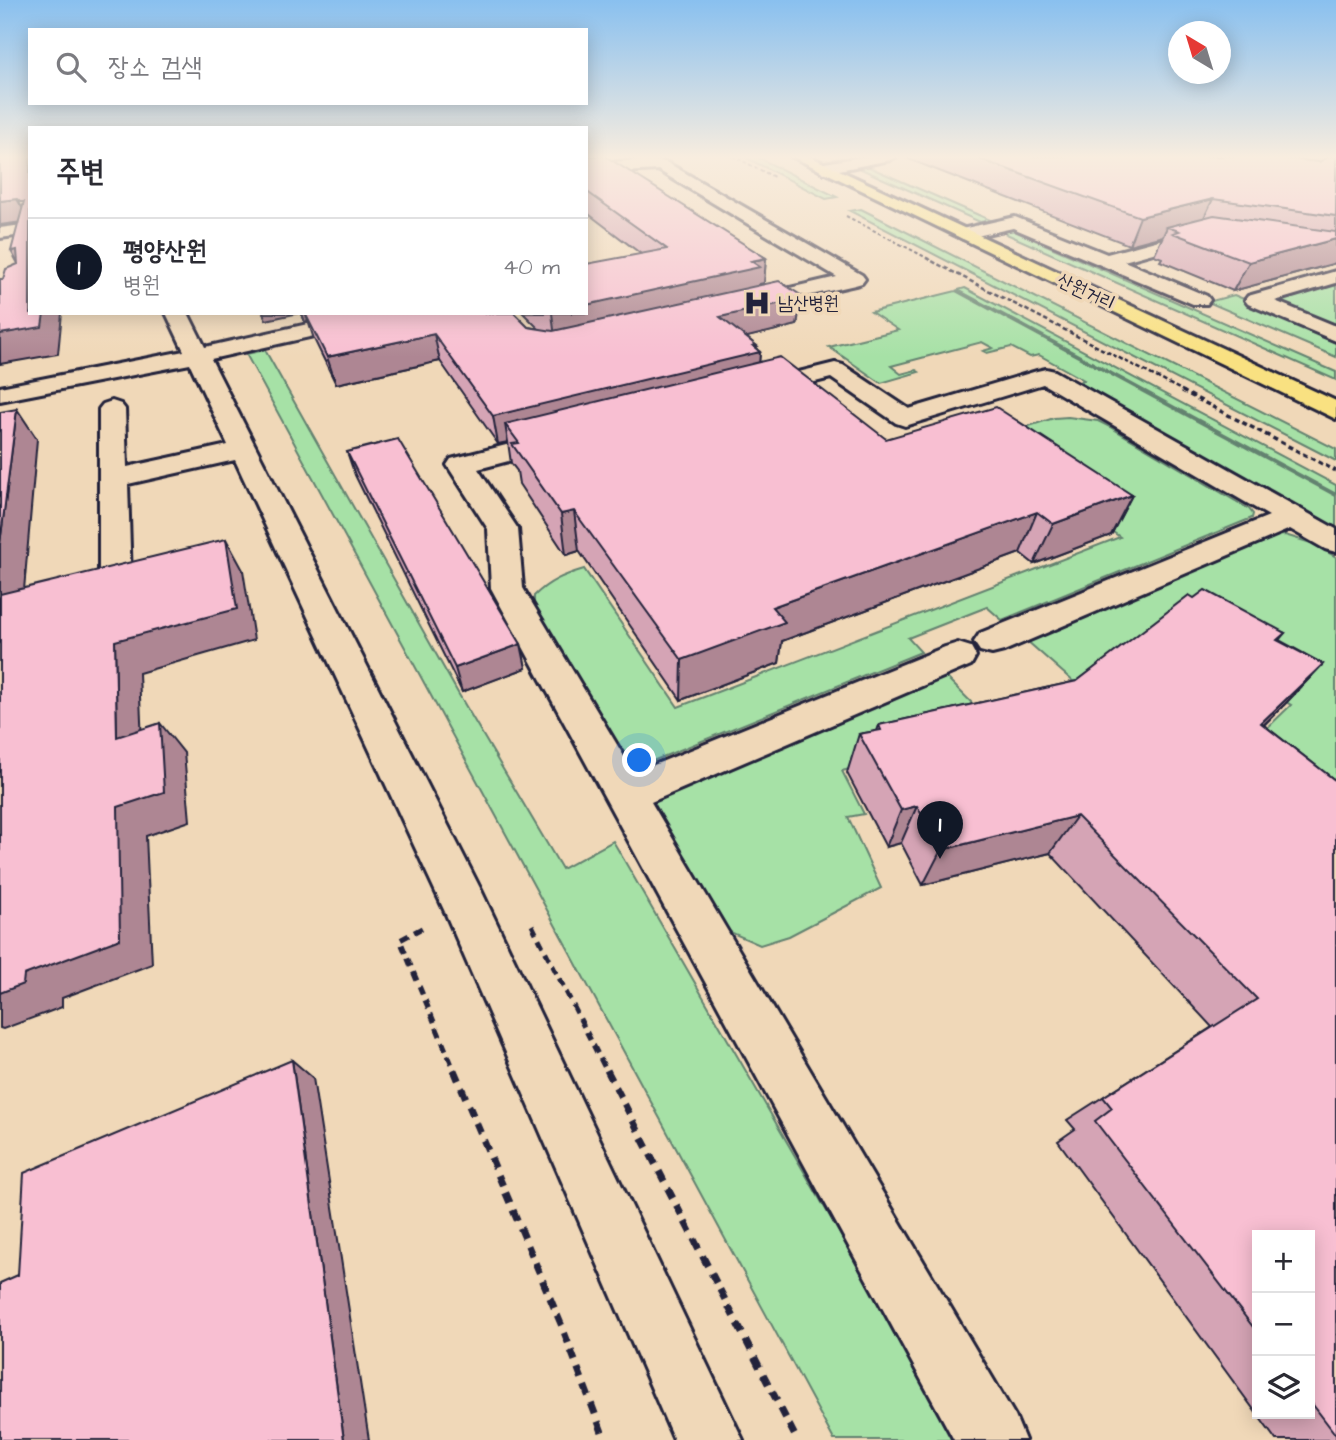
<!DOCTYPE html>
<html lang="ko">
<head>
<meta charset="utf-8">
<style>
  body { margin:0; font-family:"Architects Daughter","Poor Story",sans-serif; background:#f7f7f7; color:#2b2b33 }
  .controls { position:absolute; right:21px; bottom:21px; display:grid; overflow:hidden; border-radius:0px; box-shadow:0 4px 18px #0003 }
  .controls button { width:63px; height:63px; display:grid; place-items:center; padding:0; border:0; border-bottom:2px solid #e1e1e2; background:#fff; color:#2b2b33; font:35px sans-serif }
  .compass { position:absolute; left:1168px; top:21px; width:63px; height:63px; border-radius:50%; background:#fff; box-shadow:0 4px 18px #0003; rotate:322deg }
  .you { position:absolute; left:640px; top:761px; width:24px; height:24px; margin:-18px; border:5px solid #fff; border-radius:50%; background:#1a73e8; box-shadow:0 0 0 10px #1a73e833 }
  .badge { display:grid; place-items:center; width:46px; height:46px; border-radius:50%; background:#111827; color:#fff; font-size:23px; font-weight:700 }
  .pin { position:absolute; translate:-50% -58px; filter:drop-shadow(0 2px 4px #0008) }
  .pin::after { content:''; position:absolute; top:37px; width:24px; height:21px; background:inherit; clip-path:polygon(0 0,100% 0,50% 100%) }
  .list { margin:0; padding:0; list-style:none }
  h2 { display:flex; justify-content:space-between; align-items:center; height:91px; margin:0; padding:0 28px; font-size:30px }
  h2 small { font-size:23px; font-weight:400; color:#7c7c81 }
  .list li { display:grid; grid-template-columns:46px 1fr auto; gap:21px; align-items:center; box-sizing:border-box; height:98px; padding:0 28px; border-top:2px solid #e1e1e2 }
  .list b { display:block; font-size:26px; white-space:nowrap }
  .list p { margin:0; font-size:23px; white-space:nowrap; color:#7c7c81 }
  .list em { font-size:23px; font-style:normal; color:#7c7c81 }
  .icon { flex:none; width:38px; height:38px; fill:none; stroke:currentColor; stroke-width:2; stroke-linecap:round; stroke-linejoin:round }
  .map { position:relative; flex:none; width:1336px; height:1440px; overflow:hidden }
  .search { position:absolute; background:#fff; box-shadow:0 4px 18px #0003; left:28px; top:28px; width:560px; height:77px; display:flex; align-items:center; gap:18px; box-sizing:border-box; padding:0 24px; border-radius:0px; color:#7c7c81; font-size:26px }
  .panel { position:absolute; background:#fff; box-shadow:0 4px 18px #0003; left:28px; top:126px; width:560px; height:189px; border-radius:0px }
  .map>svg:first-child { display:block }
  .green { fill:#a6e1a6; stroke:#648270; stroke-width:2 }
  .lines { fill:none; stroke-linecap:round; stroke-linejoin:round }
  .minor-casing { stroke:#22223b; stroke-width:6 }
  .major-casing { stroke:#22223b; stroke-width:6 }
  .path-far4 { stroke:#22223b; stroke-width:2; stroke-dasharray:3.5 2.5; stroke-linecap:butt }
  .path-far3 { stroke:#22223b; stroke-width:2.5; stroke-dasharray:4.5 2.5; stroke-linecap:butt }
  .path-far2 { stroke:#22223b; stroke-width:3.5; stroke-dasharray:5 3.5; stroke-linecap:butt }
  .path-far1 { stroke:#22223b; stroke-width:5; stroke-dasharray:9 6; stroke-linecap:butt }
  .path { stroke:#22223b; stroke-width:7; stroke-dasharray:11 8; stroke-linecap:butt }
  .minor { fill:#f0d8b8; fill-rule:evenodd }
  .major { fill:#f9e181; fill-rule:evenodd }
  .wall { fill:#d5a4b5; stroke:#22223b; stroke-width:2; fill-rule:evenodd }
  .shaded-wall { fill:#ae8693; stroke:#22223b; stroke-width:2 }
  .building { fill:#f8bfd2; stroke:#22223b; stroke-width:2 }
  .labels { text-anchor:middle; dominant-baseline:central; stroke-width:7; stroke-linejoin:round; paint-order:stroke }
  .far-street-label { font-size:19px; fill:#22223b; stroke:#f0d8b8 }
  .far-poi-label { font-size:19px; fill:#22223b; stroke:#f0d8b8; text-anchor:start }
</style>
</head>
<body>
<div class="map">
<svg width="1336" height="1440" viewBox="0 0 1336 1440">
  <rect width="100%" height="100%" fill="#f0d8b8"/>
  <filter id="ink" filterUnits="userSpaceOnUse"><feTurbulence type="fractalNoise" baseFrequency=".0143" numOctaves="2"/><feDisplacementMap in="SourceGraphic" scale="14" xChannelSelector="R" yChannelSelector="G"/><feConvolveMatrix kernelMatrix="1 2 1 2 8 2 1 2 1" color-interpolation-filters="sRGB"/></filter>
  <g filter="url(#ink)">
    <path class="green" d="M743,156h12l82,41 -11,2z
      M869,167l121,53 -10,2 -121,-54z
      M861,209l475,240v12l-486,-250z
      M1012,230l324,142v8l-334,-148z
      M1336,284v46l-64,-27z
      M965,288l371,197v9l-378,-204z
      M956,291l380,205v33l-260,-146 8,-3 -45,-25 -9,2 -19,-10 -24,6 -4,-2 10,-3 -11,-6 -91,24 10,8 15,-4 3,2 -38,11 -52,-36 69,-17 -27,-18z
      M1234,295l102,42v20l-128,-55z
      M265,350l193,343 104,176 51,-28 346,599h-125l-588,-1086z
      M1068,417l30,4 12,6 139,82 4,5 -1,4 -250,102 -15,-13 -79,31 13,14 -293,119 -94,-164v-11c15,-15 30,-21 50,-27l94,138 442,-170 -138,-96 72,-23z
      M1285,535l26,8 25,14v292l-105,-86 60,-58 -41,-24 -166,10 -58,-51 246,-104z
      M943,674l57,57 -158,40 22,43 -16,3 33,71 -92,48 -29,9 -30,-13 -19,-22 -66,-111z"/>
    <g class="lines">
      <g class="minor-casing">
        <path id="minor" d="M868,156h29l-7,4 -66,13 -8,-5 8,-5z
          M652,159l16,4 194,112 3,4 -3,4 -7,2 -110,25 -7,-2 -4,-4 4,-4 99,-23 -179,-107 -72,4v-10z
          M1015,217l92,37 93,-25 16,3 3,4 -3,4h-16l-76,21 83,35 3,4 -3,4h-14l-180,-76 -50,11 -9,-5 3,-4z
          M30,224v10l-30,4v-10z
          M1336,271v12l-61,18 61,25v15l-88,-37 -3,-4 3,-4z
          M166,313h22l17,34 152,-34h44l-3,5 -8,1 -179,40 270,531 262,550h-69l-229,-528 -210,-452 -107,24 3,97 -4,8 -127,32v-22l99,-25v-165l4,-5 9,-3 9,3 4,5 2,58 101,-22 -38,-81 -190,37v-14l184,-36z
          M835,363l8,2 66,44 128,-38 9,-2 9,2 281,158v23l-11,-3 -35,-20 -286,122 -12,3 -12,-3 -6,-9 6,-9 289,-117 -226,-132 -138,42 -9,-3 -65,-45 -76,19 -9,-2 -3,-5 3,-5z
          M561,431l9,2 4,6 -4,6 -92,24 40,60 5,59 111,185 311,-126 13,-4 13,4 5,9 -5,9 -320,137 364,614 10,24h-71l-463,-852 -3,-59 -41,-64 4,-6z"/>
      </g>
      <g class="major-casing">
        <path id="major" d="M791,156h18l527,245v18z"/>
      </g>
      <path class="path-far4" d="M733,156l41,21
        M846,216l83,43"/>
      <path class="path-far3" d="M926,258l259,134"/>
      <path class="path-far2" d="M1182,391l154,80"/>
      <path class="path-far1" d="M532,925l75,147
        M422,928l-22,12 55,132"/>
      <path class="path" d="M454,1070l107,254 44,116
        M607,1070l190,370"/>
      <use href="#minor" class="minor"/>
      <use href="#major" class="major"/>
    </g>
    <path class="wall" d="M586,156l180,102 -2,25 -5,1 -1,1 40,37 -1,3 -51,12 11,9 -1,3 4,3 -1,10 127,77 246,56 -21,40 -77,29 -14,-11 -238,88 -3,22 -98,37 -102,-149 -13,4 -47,-71 -2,-13 -6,-8 -3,-21 -10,2 -58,-83 -104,23 -22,-45 -6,-18 -3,1 -4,-9h213l14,14 11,2 -16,-16h63l55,-59 -55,-42z
      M906,156h430v107l-103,28 -73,-30 2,-3 -8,-3 9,-19 -34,9 -223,-87z
      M347,452l174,192 5,24 -64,24 -107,-217z
      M1194,598l91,35 -6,7 44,24 -38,40 -21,21 72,56v659h-60l-218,-299 17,-12 -8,-9 145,-93 -162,-174 -127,32 -22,-42 -15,4 -39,-74 12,-39 18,-3 2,-6 198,-44zM1257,1235h53v179h-53z"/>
    <path class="shaded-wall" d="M17,199l13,22 -30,4v-24z
      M1213,199l-13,27 -33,1 -4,9 -34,9 11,-28z
      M1336,239v24l-103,28 16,-29z
      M17,250l8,26 -14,-25z
      M766,258l-2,25 -5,1 -1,8 -203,46 -3,-25h34v-8z
      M802,296l-5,29 -78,19 1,-27z
      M44,313h18l-4,41 -58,10v-30z
      M263,313h36l-33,7z
      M302,313h3l3,8 -3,1z
      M434,334l6,27 -104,23 -9,-27z
      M757,346l-1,7 4,-1 -2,28 -253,44 3,18 -10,2 -5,-28z
      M17,409l20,30 -13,151 -24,13v-59z
      M1132,495l-21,40 -77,29 19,-40z
      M574,511l5,40 -13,4 -5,-41z
      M1037,512l-17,41 -238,88 -3,22 -98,37 1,-40 90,-53z
      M226,539l17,31 11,70 -115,33 4,94 -26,-30 -2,-96z
      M521,644l5,24 -64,24 -7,-24z
      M1323,664l-38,40 -60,58 36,-39z
      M160,723l24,30 6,68 -44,15 6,128 -90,34v9l-59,22 -3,-1v-35l24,-18 94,-168z
      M917,806l-16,37 -15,4 15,-37z
      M1077,816l-27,37 -127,32 18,-35z
      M292,1060l21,18 56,362h-25z"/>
    <path class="building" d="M0,156h30v157h14l-2,14 -42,7v-55h3l3,-10 12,-5 -1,-14 -6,1 13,-49h-4l-3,-3 -17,2z
      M586,156h19l161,102 -15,3 9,6 -174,38v-41l81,-15 -81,-58z
      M971,156h294l54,6 11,-6h6v60l-123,-17 -73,18z
      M1214,215l122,17v7l-87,23 -76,-29 6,-2 -12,-4z
      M779,281l23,15 -5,1 3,2 -80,18 37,29h-4l7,6 -267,64 -59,-82 -107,23 -22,-44h209l14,14 25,4z
      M780,357l106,82 110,-32 136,88 -79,29 -16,-12 -265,95 13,15 -103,38 -108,-149 -13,3 -49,-70 7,-1 -14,-19z
      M17,409l-17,135v-132z
      M398,439l123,205 -66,24 -108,-216z
      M226,539l11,70 -122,32 2,96 43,-14 4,69 -46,15 2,132 -96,36 -1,9 -23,9v-399z
      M1205,590l80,43 -8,7 46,24 -62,59 75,58v654l-26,-34v-166h-53v97l-162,-211 17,-13 -9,-11 154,-98 -180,-183 -136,34 -24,-44 -16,4 -42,-76 22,-4 -2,-5 198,-44 112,-86 5,3z
      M292,1060l52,380h-344v-157l18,-8 6,-102z"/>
  </g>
  <linearGradient id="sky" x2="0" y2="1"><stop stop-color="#89c0ef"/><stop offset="0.44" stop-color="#f8eddf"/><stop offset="1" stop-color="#f8eddf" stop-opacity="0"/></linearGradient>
  <rect width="1336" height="357" fill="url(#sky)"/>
  <defs>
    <g id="hospital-bare" transform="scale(2.1)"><path d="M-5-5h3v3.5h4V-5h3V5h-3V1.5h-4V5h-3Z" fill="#22223b" stroke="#f0d8b8" stroke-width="2.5" paint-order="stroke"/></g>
  </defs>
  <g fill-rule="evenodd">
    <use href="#hospital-bare" x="757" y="303"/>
  </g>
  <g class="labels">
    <g class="far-street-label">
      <text transform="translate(1086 292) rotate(25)">산원거리</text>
    </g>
    <g class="far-poi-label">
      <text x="778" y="303">남산병원</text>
    </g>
  </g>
</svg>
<div class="controls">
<button>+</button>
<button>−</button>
<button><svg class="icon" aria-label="layers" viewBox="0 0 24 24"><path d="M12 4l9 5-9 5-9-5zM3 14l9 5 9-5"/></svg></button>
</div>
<svg class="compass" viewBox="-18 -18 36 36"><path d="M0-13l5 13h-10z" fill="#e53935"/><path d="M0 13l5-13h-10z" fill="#7c7c81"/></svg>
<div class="you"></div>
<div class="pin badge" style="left:940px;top:859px">1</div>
<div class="search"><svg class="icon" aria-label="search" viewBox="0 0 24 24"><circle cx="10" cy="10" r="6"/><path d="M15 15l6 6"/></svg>장소 검색</div>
<section class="panel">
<h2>주변<small></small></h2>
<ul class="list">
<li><span class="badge">1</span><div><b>평양산원</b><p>병원</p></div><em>40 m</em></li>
</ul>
</section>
</div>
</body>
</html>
